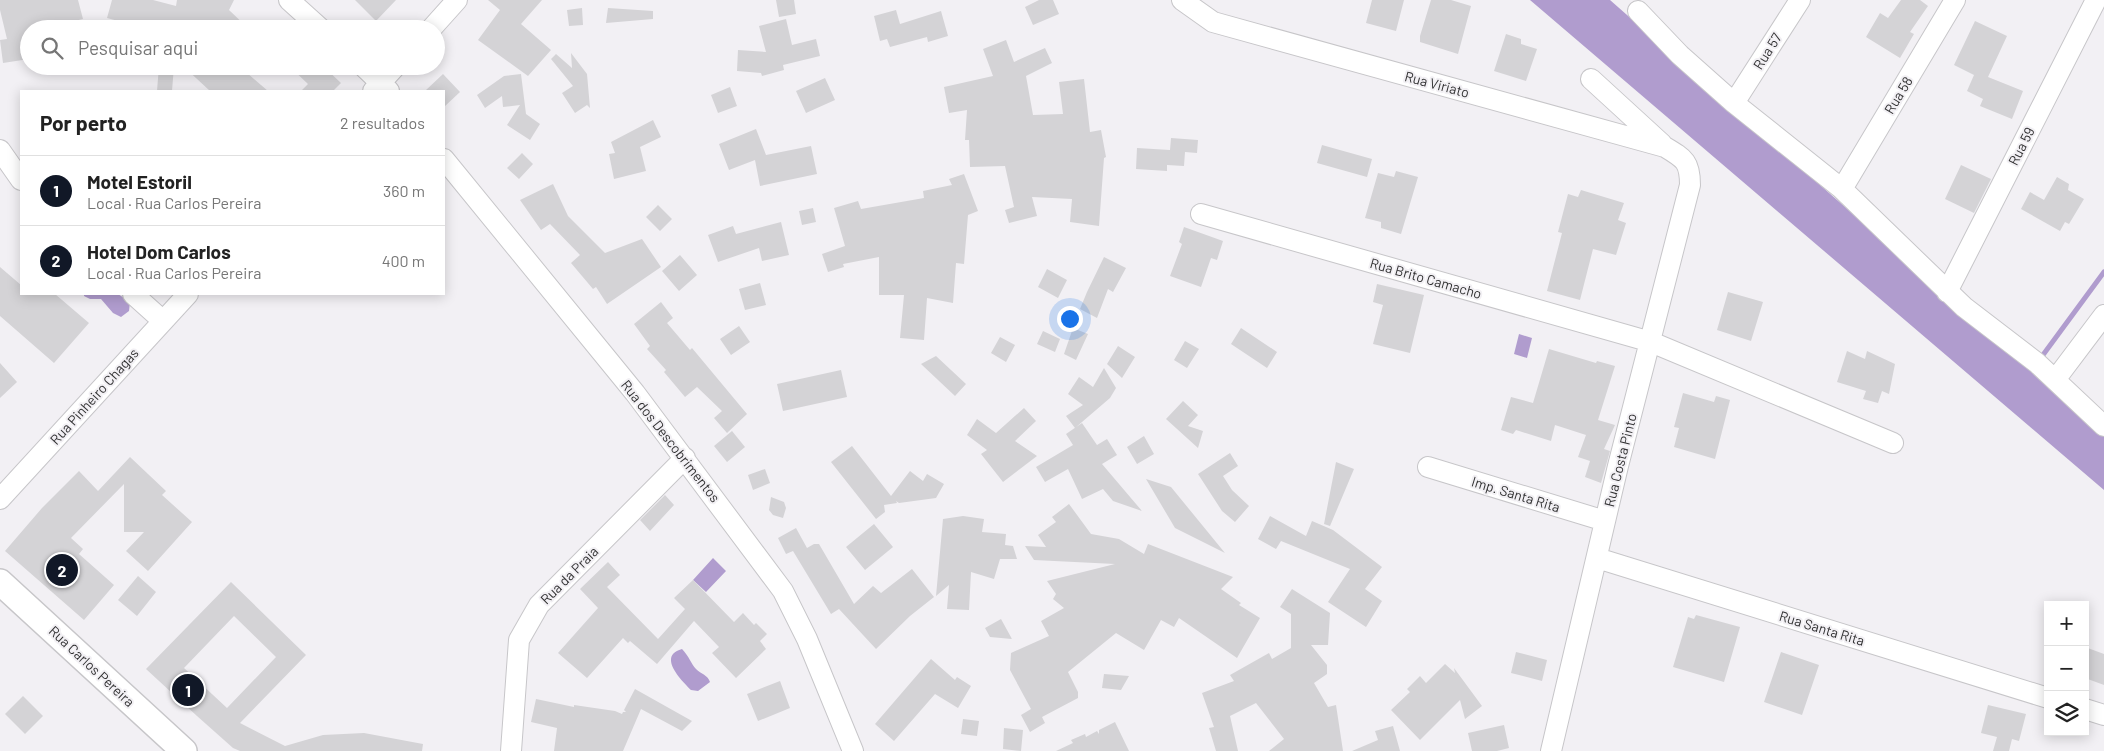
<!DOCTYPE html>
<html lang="pt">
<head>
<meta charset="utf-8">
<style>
  body { margin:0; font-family:Barlow,sans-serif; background:#f6f6f6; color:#222 }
  .controls { position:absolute; right:15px; bottom:15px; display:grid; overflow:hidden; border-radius:0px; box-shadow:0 2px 12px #0003 }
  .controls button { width:45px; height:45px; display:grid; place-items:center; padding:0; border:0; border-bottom:1px solid #e0e0e0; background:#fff; color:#222; font:25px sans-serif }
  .you { position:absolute; left:1069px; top:318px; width:18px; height:18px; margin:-12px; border:4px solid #fff; border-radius:50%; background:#1a73e8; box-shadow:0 0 0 8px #1a73e833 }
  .badge { display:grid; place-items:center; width:32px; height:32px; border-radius:50%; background:#111827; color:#fff; font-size:16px; font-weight:700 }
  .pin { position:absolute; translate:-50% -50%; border:2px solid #fff; box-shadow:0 1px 5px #0006 }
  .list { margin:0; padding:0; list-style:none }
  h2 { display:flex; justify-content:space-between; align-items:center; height:65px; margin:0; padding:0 20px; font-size:21px }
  h2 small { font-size:16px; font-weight:400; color:#767676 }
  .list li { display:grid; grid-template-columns:32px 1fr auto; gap:15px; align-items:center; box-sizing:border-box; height:70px; padding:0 20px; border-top:1px solid #e0e0e0 }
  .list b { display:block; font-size:19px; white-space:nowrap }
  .list p { margin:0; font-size:16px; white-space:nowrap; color:#767676 }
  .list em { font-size:16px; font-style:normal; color:#767676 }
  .icon { flex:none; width:28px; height:28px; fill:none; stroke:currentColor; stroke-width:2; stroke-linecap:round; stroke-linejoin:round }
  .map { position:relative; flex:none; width:2104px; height:751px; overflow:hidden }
  .search { position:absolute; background:#fff; box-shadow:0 2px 12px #0003; left:20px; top:20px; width:425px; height:55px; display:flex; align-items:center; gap:12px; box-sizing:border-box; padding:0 18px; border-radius:28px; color:#767676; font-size:19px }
  .panel { position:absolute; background:#fff; box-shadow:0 2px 12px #0003; left:20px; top:90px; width:425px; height:205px; border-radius:0px }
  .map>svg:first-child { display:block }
  .water { fill:#b09cce }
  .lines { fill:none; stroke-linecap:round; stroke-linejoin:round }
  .stream { stroke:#b09cce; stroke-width:5 }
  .building { fill:#d4d3d6; fill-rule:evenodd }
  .minor-casing { stroke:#c7c6c9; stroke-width:22 }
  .tertiary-casing { stroke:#c7c6c9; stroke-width:28 }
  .minor { stroke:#fff; stroke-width:20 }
  .tertiary { stroke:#fff; stroke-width:25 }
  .labels { text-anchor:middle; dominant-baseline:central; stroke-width:4; stroke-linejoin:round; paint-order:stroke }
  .street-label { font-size:14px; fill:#313132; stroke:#f2f0f4 }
</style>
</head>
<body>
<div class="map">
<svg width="2104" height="751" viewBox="0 0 2104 751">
  <rect width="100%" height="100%" fill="#f2f0f4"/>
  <path class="water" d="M1530,0h80l494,435v55z
    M84,294h34l12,8 -1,9 -8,6 -8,-4 -12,-14h-11l-6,-3z
    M1519,334l13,4 -5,20 -13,-4z
    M713,558l13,13 -20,21 -13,-12z
    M682,649c7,7 9,15 14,20 5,5 12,6 14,13l-12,9 -7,-1c-10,-10 -34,-34 -9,-41z"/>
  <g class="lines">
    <path class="stream" d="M2040,359l64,-87"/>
  </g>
  <path class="building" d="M0,0h78l5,19 -44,10h-10v30l-26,4 -3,-23 7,-1 -7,-29z
    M112,0h41l23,6 1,-6h57l-5,10 20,19h-117l1,-4 -26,-7z
    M355,0h41l-20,21z
    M488,0h54l-21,24 30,26 -23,26 -50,-36 22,-30z
    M776,0h18l2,14 -17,3z
    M1039,0h14l6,14 -26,11 -8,-18z
    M1372,0h32l-8,31 -30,-8z
    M1431,0h20l20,6 -13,48 -38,-12v-6z
    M1901,0h19l8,6 -18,26 4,2 -14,24 -34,-21 14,-24 8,5z
    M582,8l1,17 -14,1 -2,-16z
    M608,8l45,3v8l-47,4z
    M896,10l4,14 41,-13 7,25 -20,6 -1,-5 -37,10 -3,-8 -7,2 -6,-25z
    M786,19l6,26 24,-6 4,17 -37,9 1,5 -22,6 -1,-3 -24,-2 1,-21 28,2 -7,-26z
    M1975,21l32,15 -19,41 35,14 -11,28 -32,-13 3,-7 -16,-8 7,-16 -20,-10z
    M1506,34l15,5v5l16,5 -11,32 -32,-10z
    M1006,40l8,22 31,-14 7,15 -26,13 7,39 30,-1 -4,-32 25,-3 6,53 11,-2 5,27 -2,1 -5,68 -29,-4 2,-23 -40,-2 5,19 -28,7 -4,-13 9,-3 -9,-41 -35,1 -1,-27h-4l2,-30 -18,3 -5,-26 49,-11 -10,-27z
    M571,53l16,21 3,34 -3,-3 -12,8 -13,-20 11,-7 -22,-27 5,-5 16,14z
    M159,66h15l-2,25h-15z
    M183,66h56l29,25h-58z
    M289,66h34l18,17 -8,8h-32l7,-7z
    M443,74l17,18 -16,15v-16h-19z
    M521,74l5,40 14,10 -10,16 -23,-15 13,-20 -17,2 -1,-11 -17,12 -8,-13 27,-19z
    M825,78l10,22 -29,13 -10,-22z
    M730,87l7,19 -19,7 -7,-18z
    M653,120l8,17 -21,10 6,24 -32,8 -5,-25 6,-1 -4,-11z
    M756,129l10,26 45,-9 6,28 -57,12 -5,-26 -26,10 -10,-26z
    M1171,138l27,2 -1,13 -12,-1 -1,14 -17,-1v6l-31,-2 1,-21 33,2z
    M1322,145l50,14 -5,18 -50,-14z
    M522,153l11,11 -14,15 -12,-11z
    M1961,165l30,14 -17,34 -29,-14z
    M1396,171l22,6 -17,57 -20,-6v-6l-16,-4 13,-45 16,4z
    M964,174l14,37 -10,4 -4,49 -8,-1 -3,40 -26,-5 -3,42 -24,-2 4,-43h-25v-38l-36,7 1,3 -16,5 -6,-18 23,-8 -11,-38 24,-7 3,8 63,-11 -1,-7 29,-6 -3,-6z
    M2057,177l12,7 -1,6 16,9 -15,25 -4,-2 -5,9 -39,-22 9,-17 14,8z
    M553,184l15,32 37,37 37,-14 19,28 -54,37 -11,-17 -3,2 -22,-26 9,-8 -30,-31 -9,6 -21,-30z
    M1581,190l43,13 -6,17 8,3 -10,32 -23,-6 -13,51 -33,-9 15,-58 -4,-1 10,-38 10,3z
    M658,205l14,14 -12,12 -14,-14z
    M813,208l3,14 -14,3 -3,-14z
    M781,222l8,33 -27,6 -3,-13 -41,14 -10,-27 25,-9 3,8z
    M1184,227l39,14 -6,19 -6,-2 -10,29 -31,-11 12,-32 -3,-2z
    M680,255l17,20 -18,16 -17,-20z
    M1104,257l22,11 -13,24 -5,-3 -11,29 -17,-9 7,-17z
    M0,267l21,18v9h34l34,29 -35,40 -54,-47z
    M1047,269l20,11 -9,18 -20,-11z
    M760,283l6,22 -21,5 -6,-21z
    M1377,284l47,11 -14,58 -37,-9 10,-39 -10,-3z
    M1728,292l35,10 -12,39 -34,-11z
    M661,302l12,16 -6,5 23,27 2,-2 55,66 -20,19 -13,-15 8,-7 -25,-24 -12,10 -21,-25 2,-2 -19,-21 3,-3 -16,-22z
    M739,326l11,16 -19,13 -11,-16z
    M1073,328l15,6 -12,26 -12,-6z
    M1241,328l36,24 -10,16 -36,-24z
    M1043,331l17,8 -5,13 -18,-8z
    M1000,337l15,8 -9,17 -15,-9z
    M1185,341l14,8 -12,19 -13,-8z
    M1118,346l17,11 -13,21 -15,-14z
    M1549,349l47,14 1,-2 18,5 -17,54 17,5 -11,24 6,2 -9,32 -16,-6 5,-16 -12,-4 8,-22 -31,-10 -4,16 -35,-11 -3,4 -12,-4 10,-33 22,6z
    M1847,351l18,8 2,-8 28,13 -6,30 -7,-3 -4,12 -15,-4 3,-8 -29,-9z
    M936,356l30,28 -11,12 -34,-32z
    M0,363l17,19 -17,16z
    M1104,368l12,20 -6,10 -35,30 -9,-12 17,-11 -15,-11 11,-17 14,10z
    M841,370l6,27 -64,14 -6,-27z
    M1683,393l31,9 2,-6 14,4 -15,59 -41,-12 5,-19 -5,-1z
    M1183,401l15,14 -10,11 15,5 -5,17 -32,-29z
    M1024,408l12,13 -21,20 22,15 -34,26 -22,-28 6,-4 -20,-15 10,-16 19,14z
    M1082,423l15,22 10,-6 10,16 -15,9 40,47 -29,-10 -10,-12 -21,10 -14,-30 -23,13 -9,-15 37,-22 -7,-11z
    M732,431l13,16 -18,15 -13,-16z
    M1144,436l10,18 -17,10 -10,-17z
    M852,446l39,50 19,-25 13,10 4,-7 17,10 -8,14 -37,5 -3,-2 1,2 -13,2 1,7 -9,7 -45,-57z
    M1230,453l8,13 -15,10 9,14 17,16 -14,16 -13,-11 -24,-37z
    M130,457l36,34 -4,4 30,27 -44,49 -22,-20 18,-19h-20v-48l-53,54 12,11 -4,5 35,31 -30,35 -79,-69 37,-43 37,-37 19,20z
    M1336,462l18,7 -24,57 -6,-2z
    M765,469l5,14 -17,7 -5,-15z
    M1146,479l25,8 54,66 -50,-25z
    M665,495l9,10 -24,26 -10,-11z
    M771,497l13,5 2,6 -3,10 -10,-3 -4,-5z
    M1069,504l22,30 28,5 25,15 4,-10 85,33 -12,12 20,14 -2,2 21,13 -23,40 -58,-40 -5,9 -13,-7 -17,30 -28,-17 -48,39 10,20v6l-36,19 3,6 -15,9 -9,-17 10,-6 -21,-39 1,-17 38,-17 -8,-15 23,-13 -11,-9 3,-5 -9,-13 68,-17 -81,-4 -9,-14 21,1 -8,-12 18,-13 -4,-5z
    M963,516l21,3 -2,13 24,2 -1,11 8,1 4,13h-17l-6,20 -23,-7 -2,38 -22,-1 2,-24 -13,11 7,-77z
    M1270,516l36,20 6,-15 21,9 49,37 -17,22 17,12 -16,26 -38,-25 22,-33 -69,-28 -5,8 -18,-10z
    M874,524l19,23 -28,23 -19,-23z
    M796,528l11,20 7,-4h5l35,60 19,-18 8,7 31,-24 22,28 -24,19 -34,33 -37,-40 -8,5 -38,-63 -7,3 -8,-16z
    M608,562l12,13 -13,12 51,52 27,-30 -11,-11 19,-18 41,42 9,-9 11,12 2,-2 11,11 -7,7 6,8 -30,29 -24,-25 7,-6 -25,-26 -37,43 -27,-23 -2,2 -5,-5 -36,40 -29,-25 40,-45 -18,-19z
    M138,576l18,16 -19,24 -19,-16z
    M231,582l75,73 -66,68 45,23 38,-11 41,-2 59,11 -1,7h-182l-7,-3 -36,-32 -51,-47zM234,616l42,41 -49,51 -43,-40z
    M1292,589l38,24 -2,32h-17l16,20v9l-13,9 14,24 8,-2 7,46h-74l15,-12 -28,-36 -26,13 8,35h-22l-7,-23 5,-1 -12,-34 32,-12 -4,-6 39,-22 3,6 19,-11v-34l-11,-7z
    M1696,615l44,12 -16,55 -51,-15 15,-50 6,2z
    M1001,619l11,20 -22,-2 -5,-9z
    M2085,647l19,7v31l-19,-7z
    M1516,652l31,8 -5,21 -31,-8z
    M1781,652l38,13 -17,50 -38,-13z
    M931,659l24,21 2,-3 14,9 -13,22 -23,-14 -41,47 -19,-17z
    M1445,664l10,9 -1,-5 28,38 -17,13 -5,-19 -40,40 -29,-30 19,-18 -3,-3 13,-13 6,7z
    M1104,674l25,2 -8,14 -19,-2z
    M780,681l10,27 -32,13 -11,-27z
    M635,689l57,32 -10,10 -41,-22 -18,42h-69l3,-23 -26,-6 5,-23 38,8v-2l41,6 7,3 1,-2h3l-2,-2z
    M23,696l20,20 -18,18 -20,-20z
    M1988,705l38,9 -7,27 -7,-2 -3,12h-16l4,-14 -16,-4z
    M963,719l16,2 -2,15 -16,-2z
    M1115,722l14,29h-73l17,-8 -2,-3 14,-6 1,3 11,-6 2,3v-4z
    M1504,725l5,23 -12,3h-25l-4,-18z
    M1393,726l7,25h-48l26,-11 -3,-9z
    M1004,728l19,2 -2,21 -18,-2z"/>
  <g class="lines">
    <g class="minor-casing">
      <path id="minor" d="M289,0l32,29
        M1182,0l31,22 452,125c20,12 25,15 25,38l-72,281 -67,285
        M1638,11l42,44 54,48 108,86 122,118 73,56 67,63
        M431,29l26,-29
        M363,66l26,25
        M1591,79l71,65
        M373,91l23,-25
        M1734,103l66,-103
        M0,150l21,30
        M444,159l191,234 148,198 24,48 46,112
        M1842,189l113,-189
        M1201,214l450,128 242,101
        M1947,292l149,-292
        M133,294l30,27
        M2055,380l49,-65
        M1428,467l177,54
        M0,499l188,-205
        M1597,558l451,140
        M2085,709l19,6
        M511,751l8,-111 20,-35 146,-147"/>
    </g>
    <g class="tertiary-casing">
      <path id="tertiary" d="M0,582l184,169"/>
    </g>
    <use href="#minor" class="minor"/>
    <use href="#tertiary" class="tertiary"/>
  </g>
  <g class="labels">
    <g class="street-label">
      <text transform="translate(1767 51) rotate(-58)">Rua 57</text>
      <text transform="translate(1437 84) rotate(15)">Rua Viriato</text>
      <text transform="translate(1898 95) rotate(-59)">Rua 58</text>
      <text transform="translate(2021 146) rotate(-63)">Rua 59</text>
      <text transform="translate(1426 278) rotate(16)">Rua Brito Camacho</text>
      <text transform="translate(94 396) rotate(-48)">Rua Pinheiro Chagas</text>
      <text transform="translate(671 441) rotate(52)">Rua dos Descobrimentos</text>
      <text transform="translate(1620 460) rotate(-76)">Rua Costa Pinto</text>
      <text transform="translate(1516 494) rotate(17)">Imp. Santa Rita</text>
      <text transform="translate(569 575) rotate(-45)">Rua da Praia</text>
      <text transform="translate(1822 628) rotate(17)">Rua Santa Rita</text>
      <text transform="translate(92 666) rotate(43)">Rua Carlos Pereira</text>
    </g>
  </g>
</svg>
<div class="controls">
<button>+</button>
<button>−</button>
<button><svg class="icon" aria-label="layers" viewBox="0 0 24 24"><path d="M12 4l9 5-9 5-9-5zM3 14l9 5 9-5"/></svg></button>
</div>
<div class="you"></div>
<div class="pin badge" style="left:188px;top:690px">1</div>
<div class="pin badge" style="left:62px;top:570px">2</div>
<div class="search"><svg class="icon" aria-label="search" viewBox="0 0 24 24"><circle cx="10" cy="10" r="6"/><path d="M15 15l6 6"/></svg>Pesquisar aqui</div>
<section class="panel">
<h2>Por perto<small>2 resultados</small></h2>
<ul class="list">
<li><span class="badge">1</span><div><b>Motel Estoril</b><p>Local · Rua Carlos Pereira</p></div><em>360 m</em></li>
<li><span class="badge">2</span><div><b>Hotel Dom Carlos</b><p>Local · Rua Carlos Pereira</p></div><em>400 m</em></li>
</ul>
</section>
</div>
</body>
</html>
